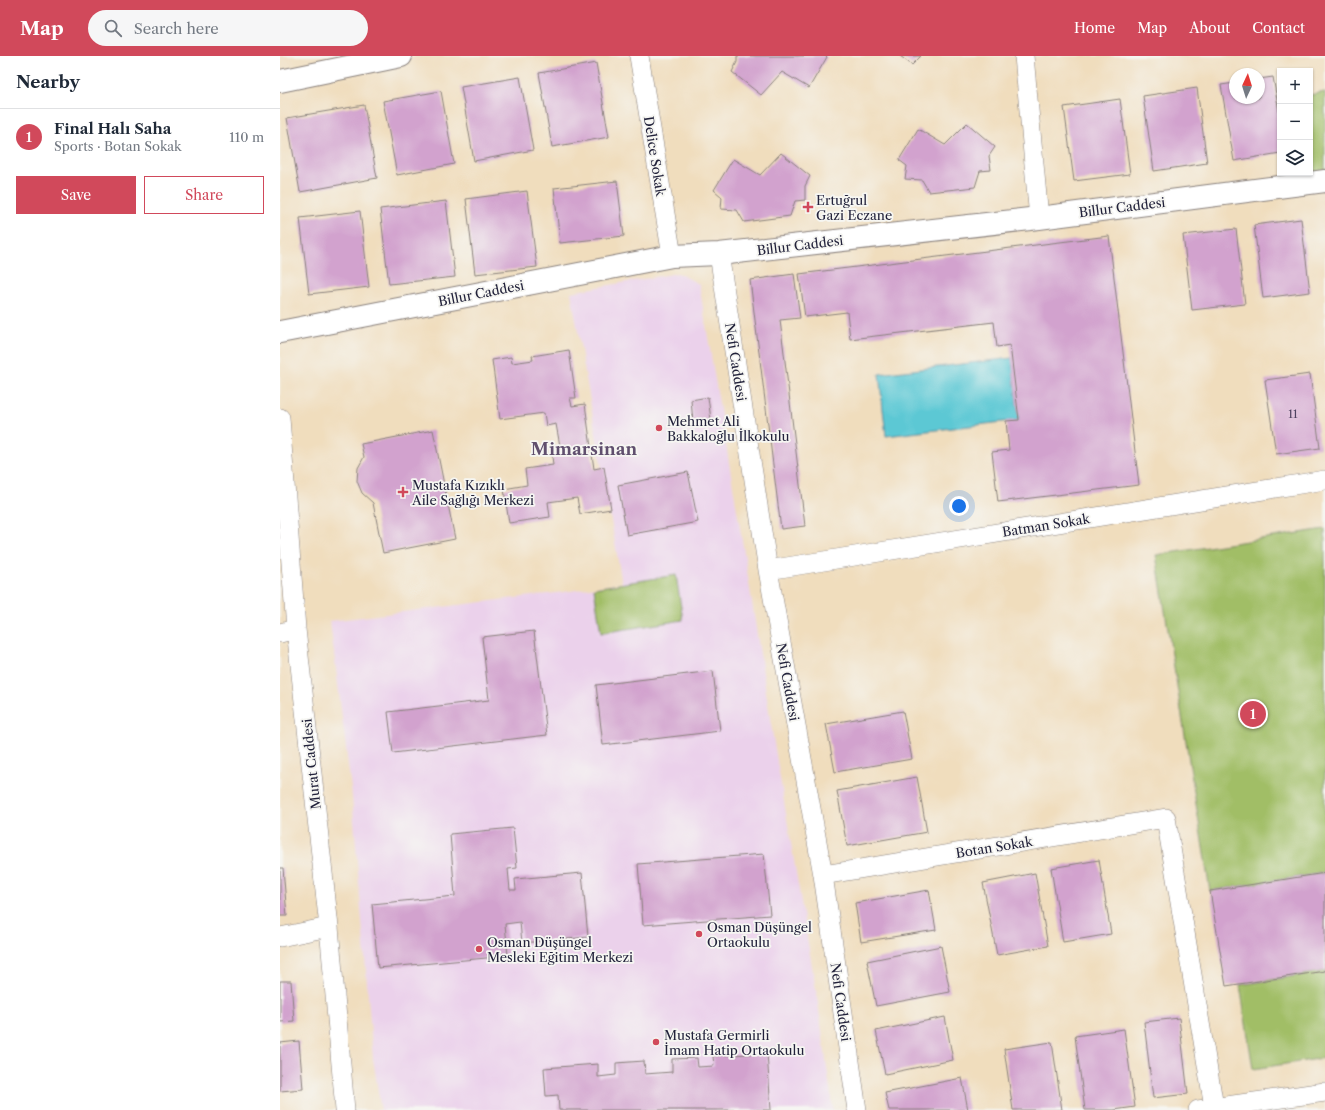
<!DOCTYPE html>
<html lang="en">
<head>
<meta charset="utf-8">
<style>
  body { margin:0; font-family:"Libre Caslon Text",serif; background:#f6f6f7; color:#1f2937 }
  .controls { position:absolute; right:12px; top:12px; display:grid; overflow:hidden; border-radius:0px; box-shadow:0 1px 3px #0004 }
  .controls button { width:36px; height:36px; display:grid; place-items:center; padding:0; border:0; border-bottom:1px solid #e0e1e3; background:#fff; color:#1f2937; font:20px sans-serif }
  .compass { position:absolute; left:949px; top:12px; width:36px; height:36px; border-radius:50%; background:#fff; box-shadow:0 1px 3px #0004; rotate:4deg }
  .you { position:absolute; left:679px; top:450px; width:14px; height:14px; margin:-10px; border:3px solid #fff; border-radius:50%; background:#1a73e8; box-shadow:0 0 0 6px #1a73e833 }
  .badge { display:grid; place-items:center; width:26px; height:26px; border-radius:50%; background:#d1495b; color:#fff; font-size:13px; font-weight:700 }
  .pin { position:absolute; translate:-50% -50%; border:2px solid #fff; box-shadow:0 1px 4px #0006 }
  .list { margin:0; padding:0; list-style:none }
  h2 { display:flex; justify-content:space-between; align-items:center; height:52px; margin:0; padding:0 16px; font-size:17px }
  h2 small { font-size:13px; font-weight:400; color:#747a83 }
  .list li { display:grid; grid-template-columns:26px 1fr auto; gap:12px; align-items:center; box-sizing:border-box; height:56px; padding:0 16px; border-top:1px solid #e0e1e3 }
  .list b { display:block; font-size:15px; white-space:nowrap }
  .list p { margin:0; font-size:13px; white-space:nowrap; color:#747a83 }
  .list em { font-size:13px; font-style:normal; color:#747a83 }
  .actions { display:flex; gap:8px; padding:12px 16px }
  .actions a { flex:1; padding:9px 0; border:1px solid #d1495b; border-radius:0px; text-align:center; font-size:14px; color:#d1495b }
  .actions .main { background:#d1495b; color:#fff }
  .icon { flex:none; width:22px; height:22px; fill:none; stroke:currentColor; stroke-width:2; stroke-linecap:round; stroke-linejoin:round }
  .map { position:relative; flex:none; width:1045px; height:1054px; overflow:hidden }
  header { display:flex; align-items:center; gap:24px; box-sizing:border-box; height:56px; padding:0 20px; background:#d1495b; color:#fff }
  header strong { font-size:19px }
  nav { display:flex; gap:22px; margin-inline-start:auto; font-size:14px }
  .search { width:280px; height:36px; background:#f6f6f7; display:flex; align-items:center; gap:10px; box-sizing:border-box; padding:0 14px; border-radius:22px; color:#747a83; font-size:15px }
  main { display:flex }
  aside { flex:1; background:#fff }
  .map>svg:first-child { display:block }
  .built { fill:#ebd1eb }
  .green { fill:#a1be66; stroke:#627050 }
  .water { fill:#5cc8d4; stroke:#3f7588 }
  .building { fill:#d2a2ce }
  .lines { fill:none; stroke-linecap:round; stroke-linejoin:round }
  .minor-casing { stroke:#89807c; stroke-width:20 }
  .tertiary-casing { stroke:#89807c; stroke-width:24 }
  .minor { stroke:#fff; stroke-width:19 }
  .tertiary { stroke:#fff; stroke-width:22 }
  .poi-dot { fill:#d1495b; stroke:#f6f6f2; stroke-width:1.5 }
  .labels { text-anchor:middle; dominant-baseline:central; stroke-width:3.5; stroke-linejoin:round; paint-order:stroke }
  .number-label { font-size:11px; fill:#4e4260 }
  .street-label { font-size:13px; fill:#22223b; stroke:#f6f6f2 }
  .poi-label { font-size:13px; fill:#22223b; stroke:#f6f6f2; text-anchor:start }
  .district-label { font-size:17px; font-weight:bold; fill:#604f6e; stroke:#f6f6f2 }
</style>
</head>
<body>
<header>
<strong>Map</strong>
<div class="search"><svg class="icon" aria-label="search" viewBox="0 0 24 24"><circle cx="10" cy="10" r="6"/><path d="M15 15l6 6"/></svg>Search here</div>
<nav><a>Home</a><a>Map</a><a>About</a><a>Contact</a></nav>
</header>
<main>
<aside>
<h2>Nearby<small></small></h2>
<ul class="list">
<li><span class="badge">1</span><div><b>Final Halı Saha</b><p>Sports · Botan Sokak</p></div><em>110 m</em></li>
</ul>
<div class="actions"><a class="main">Save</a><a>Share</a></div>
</aside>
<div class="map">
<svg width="1045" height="1054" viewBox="0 0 1045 1054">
  <rect width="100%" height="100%" fill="#f6f6f2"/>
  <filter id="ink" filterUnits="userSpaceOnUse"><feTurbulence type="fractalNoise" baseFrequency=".025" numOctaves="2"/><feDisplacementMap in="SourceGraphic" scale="8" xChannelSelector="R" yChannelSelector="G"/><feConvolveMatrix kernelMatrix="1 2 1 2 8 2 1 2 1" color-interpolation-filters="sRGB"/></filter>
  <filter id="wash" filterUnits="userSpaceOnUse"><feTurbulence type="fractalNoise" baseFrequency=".012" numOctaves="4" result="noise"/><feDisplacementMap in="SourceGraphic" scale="16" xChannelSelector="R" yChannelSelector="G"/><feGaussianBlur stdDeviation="0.9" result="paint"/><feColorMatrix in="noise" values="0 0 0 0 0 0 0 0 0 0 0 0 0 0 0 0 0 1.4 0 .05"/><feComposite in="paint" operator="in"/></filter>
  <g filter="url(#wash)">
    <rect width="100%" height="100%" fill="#f0ddbd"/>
    <path class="built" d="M398,217l21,11 47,280 28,179 43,253 16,114h-452l-8,-52 -21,-262 -22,-175 234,-29 58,-9 -51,-291z"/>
    <path class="green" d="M1045,36v91l-15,-10v-78z
      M1045,473v344l-115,18 -54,-336z
      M396,519l7,45 -82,13 -7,-45z
      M1045,915v87l-72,11 -13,-84z"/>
    <path class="water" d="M732,302l7,62 -133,16 -7,-62z"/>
    <g id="blocks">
      <path class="building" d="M457,0h89l1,1 -18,31 -27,-16 -21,23 -29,-23 5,-10z
        M620,0h21l-9,9z
        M316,7l13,74 -57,10 -13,-74z
        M240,21l13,73 -59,11 -13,-74z
        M993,21l7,40v36l-46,8 -13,-76 14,-2v15h24v-19z
        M917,32l10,75 -53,8 -11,-75z
        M161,35l13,73 -57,11 -14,-74z
        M840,43l10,75 -56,7 -10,-74z
        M84,49l13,73 -77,14 -13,-74z
        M687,67l28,24 -6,9 2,14 -11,1 -5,16 -46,5 -7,-12 -17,-1 2,-13 -8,-6 19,-31 27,16z
        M501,97l29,23 -5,10v14l-10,1 -5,15 -46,6 -7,-12 -16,-1 1,-12 -8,-7 19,-31 27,16z
        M337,125l7,55 -64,7 -6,-55z
        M247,135l10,76 -62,7 -9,-75z
        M166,145l9,76 -66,7 -9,-75z
        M80,155l9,76 -60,7 -9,-76z
        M1021,163l9,73 -47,6 -9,-73z
        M956,173l9,75 -53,6 -9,-75z
        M829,180l30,249 -141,17 -6,-50 17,-2 -3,-29 13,-1 -9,-75 -13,2 -3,-25 -144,17 -3,-27 -42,5 -6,-43z
        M514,218l6,44 -20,2 25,206 -24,3 -31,-249z
        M289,294l7,48h-6l2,8 13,-2 9,65 10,-2 7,42 -31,5 -3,-16 -29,4 2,15 -41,6 -5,-34 23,-4 -2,-16 28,-4 -2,-17 9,-2 -4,-22 -10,2 -2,-13 -44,6 -8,-59 19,-3 1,6 21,-3 -1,-4z
        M1030,318l10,74 -44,6 -11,-74z
        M428,341l3,23 -18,2 -2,-22z
        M153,374l22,109 -72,14 -10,-50 -11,-10 -5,-12 1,-13 6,-11 -3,-13z
        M408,416l10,50 -71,13 -9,-50z
        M254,575l13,104 -154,18 -5,-41 101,-12 -7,-63z
        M433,615l7,60 -117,14 -7,-60z
        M623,655l9,48 -77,13 -9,-48z
        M637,721l10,55 -80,14 -10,-55z
        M233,772l4,40 -9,1 2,21h6l-1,-11 67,-6 6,64 -66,6 -2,-21 -15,2 3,32 -130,12 -6,-64 83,-8 -5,-62z
        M484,798l6,61 -127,10 -5,-61z
        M819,804l12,74 -48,8 -12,-74z
        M0,812h3l4,48h-7z
        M755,817l13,73 -51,9 -14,-72z
        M1045,817v98l-99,15 -16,-95z
        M649,834l7,40 -75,12 -6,-39z
        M661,890l9,46 -74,14 -9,-45z
        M0,925h11l3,40 -14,1z
        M665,961l8,43 -68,14 -9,-43z
        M899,962l9,76 -35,4 -9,-76z
        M844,973l11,78 -21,3h-29l-10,-74z
        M19,985l4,48 -23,2v-48z
        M772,986l10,68h-49l-9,-61z
        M487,997l4,57h-212l-1,-15 -12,1 -2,-28 54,-4v13l18,-2v-12l28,-2 1,13 27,-2v-13l25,-1 1,9 16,-1 -1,-10z
        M682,1022l6,32h-79l-4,-17z"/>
    </g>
  </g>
  <g filter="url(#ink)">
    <use href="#blocks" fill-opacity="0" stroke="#89807c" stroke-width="1"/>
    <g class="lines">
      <g class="minor-casing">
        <path id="minor" d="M359,0l33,200
          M744,0l15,162
          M439,198l49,316 55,305 34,235
          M0,362l16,211 33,298 16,183
          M488,514l557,-90
          M0,577l16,-4
          M543,819l343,-57 48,289
          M0,881l49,-10
          M918,1054l127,-18"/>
      </g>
      <g class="tertiary-casing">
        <path id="tertiary" d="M0,25l121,-25
          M0,276l392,-76 47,-2 320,-36 286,-37"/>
      </g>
      <use href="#minor" class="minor"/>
      <use href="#tertiary" class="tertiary"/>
    </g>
  </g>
  <g class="poi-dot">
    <path d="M526 145h4v4h4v4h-4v4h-4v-4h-4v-4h4z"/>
    <circle cx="379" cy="372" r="4"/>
    <path d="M121 430h4v4h4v4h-4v4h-4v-4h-4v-4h4z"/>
    <circle cx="419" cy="878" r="4"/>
    <circle cx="199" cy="893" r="4"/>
    <circle cx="376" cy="986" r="4"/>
  </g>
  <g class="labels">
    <g class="number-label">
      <text x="1013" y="358">11</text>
    </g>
    <g class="street-label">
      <text transform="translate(375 100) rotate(81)">Delice Sokak</text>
      <text transform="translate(842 151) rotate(-7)">Billur Caddesi</text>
      <text transform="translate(520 189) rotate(-7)">Billur Caddesi</text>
      <text transform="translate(201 237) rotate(-11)">Billur Caddesi</text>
      <text transform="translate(456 306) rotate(81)">Nefi Caddesi</text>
      <text transform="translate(766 469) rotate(-9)">Batman Sokak</text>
      <text transform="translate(508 626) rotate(80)">Nefi Caddesi</text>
      <text transform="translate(31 708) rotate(-96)">Murat Caddesi</text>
      <text transform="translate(714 791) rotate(-9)">Botan Sokak</text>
      <text transform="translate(561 946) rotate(82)">Nefi Caddesi</text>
    </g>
    <g class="poi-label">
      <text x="536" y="144">Ertuğrul<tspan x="536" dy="15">Gazi Eczane</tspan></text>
      <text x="387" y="365">Mehmet Ali<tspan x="387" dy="15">Bakkaloğlu İlkokulu</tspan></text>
      <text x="132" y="429">Mustafa Kızıklı<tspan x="132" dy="15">Aile Sağlığı Merkezi</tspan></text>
      <text x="427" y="871">Osman Düşüngel<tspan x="427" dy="15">Ortaokulu</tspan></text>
      <text x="207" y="886">Osman Düşüngel<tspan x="207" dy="15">Mesleki Eğitim Merkezi</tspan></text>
      <text x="384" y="979">Mustafa Germirli<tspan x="384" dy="15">İmam Hatip Ortaokulu</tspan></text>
    </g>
    <g class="district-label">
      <text x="304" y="393">Mimarsinan</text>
    </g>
  </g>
</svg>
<div class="controls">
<button>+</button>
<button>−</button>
<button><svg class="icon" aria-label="layers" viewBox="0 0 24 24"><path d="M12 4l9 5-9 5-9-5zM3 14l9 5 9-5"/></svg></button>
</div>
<svg class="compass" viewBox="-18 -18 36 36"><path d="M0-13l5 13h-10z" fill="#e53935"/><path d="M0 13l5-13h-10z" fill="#747a83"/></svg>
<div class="you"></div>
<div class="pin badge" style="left:973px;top:658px">1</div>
</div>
</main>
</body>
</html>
